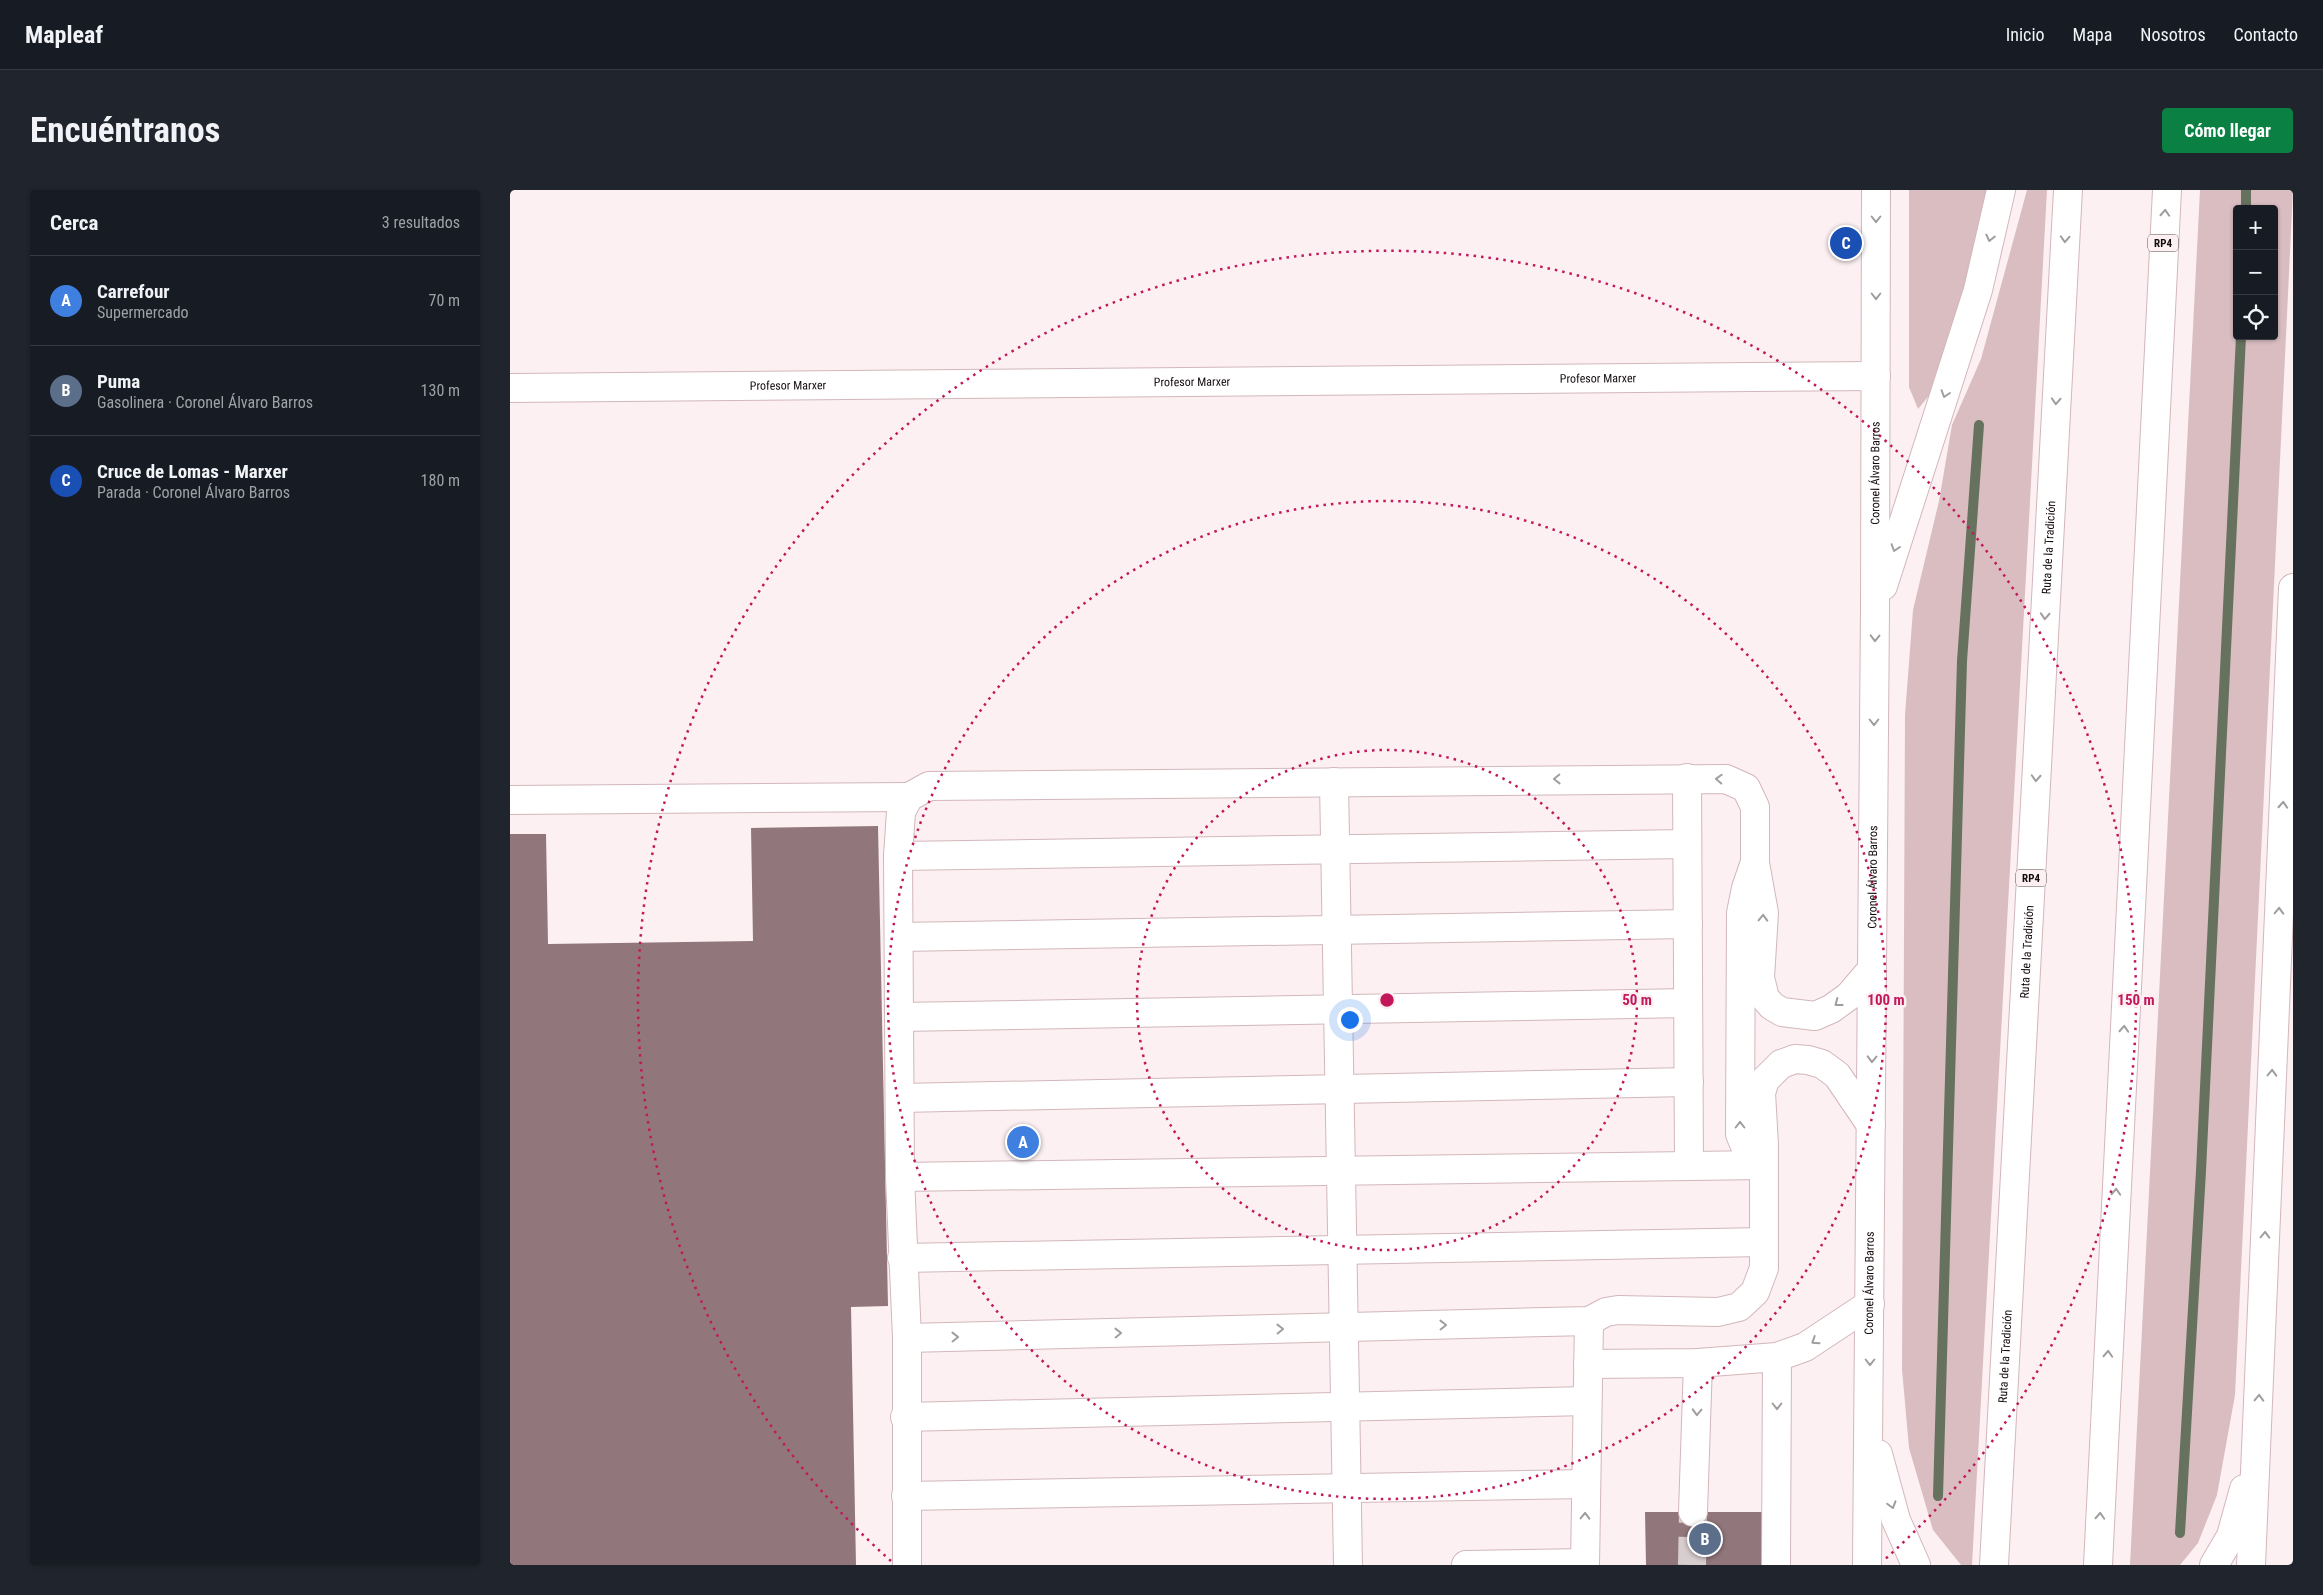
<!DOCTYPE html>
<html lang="es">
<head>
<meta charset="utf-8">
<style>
  body { margin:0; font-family:"Roboto Condensed",sans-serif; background:#20242c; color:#f1f3f6 }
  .controls { position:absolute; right:15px; top:15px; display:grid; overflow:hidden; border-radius:5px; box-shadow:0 1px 4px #0004 }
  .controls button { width:45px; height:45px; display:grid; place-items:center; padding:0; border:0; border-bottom:1px solid #363941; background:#171b24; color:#f1f3f6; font:25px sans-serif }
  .you { position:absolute; left:839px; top:829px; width:18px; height:18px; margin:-12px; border:4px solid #fff; border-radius:50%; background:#1a73e8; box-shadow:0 0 0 8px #1a73e833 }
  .badge { display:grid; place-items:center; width:32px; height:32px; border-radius:50%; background:#0b8043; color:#fff; font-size:16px; font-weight:700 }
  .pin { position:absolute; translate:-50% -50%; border:2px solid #fff; box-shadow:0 1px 5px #0006 }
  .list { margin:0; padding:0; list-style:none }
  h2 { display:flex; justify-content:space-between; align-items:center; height:65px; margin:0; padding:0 20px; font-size:21px }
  h2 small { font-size:16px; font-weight:400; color:#9ea1a6 }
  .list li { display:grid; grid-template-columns:32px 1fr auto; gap:15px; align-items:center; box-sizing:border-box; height:90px; padding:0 20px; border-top:1px solid #363941 }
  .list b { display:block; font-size:19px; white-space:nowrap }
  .list p { margin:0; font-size:16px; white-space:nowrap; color:#9ea1a6 }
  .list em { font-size:16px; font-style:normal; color:#9ea1a6 }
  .icon { flex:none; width:28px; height:28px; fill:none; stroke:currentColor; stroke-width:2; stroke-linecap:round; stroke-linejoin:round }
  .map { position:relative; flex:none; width:1783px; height:1375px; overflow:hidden; border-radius:5px }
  header { display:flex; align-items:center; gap:30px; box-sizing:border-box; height:70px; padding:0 25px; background:#171b24; border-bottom:1px solid #363941 }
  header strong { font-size:24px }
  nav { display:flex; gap:28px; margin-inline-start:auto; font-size:18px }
  .intro { display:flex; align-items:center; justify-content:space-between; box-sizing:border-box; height:120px; padding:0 30px }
  h1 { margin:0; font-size:35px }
  .button { padding:12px 22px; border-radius:5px; background:#0b8043; color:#fff; font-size:18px; font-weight:700 }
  main { display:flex; gap:30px; padding:0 30px }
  aside { flex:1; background:#171b24; border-radius:5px; box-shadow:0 1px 4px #0004 }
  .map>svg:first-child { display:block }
  .green { fill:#d9bdc1; fill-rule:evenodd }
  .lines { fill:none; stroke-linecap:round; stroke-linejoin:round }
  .stream { stroke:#66715e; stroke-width:10 }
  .building { fill:#91777b }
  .minor-tunnel { stroke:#d9cecf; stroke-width:28; stroke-dasharray:28 14; stroke-linecap:butt }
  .minor-casing { stroke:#d2b7bb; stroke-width:30 }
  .major-casing { stroke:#d2b7bb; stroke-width:30 }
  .minor { stroke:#fff; stroke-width:28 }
  .major { stroke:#fff; stroke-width:28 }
  .oneway { stroke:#a19d9d }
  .ring { fill:none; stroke:#c2185b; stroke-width:2.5; stroke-dasharray:2.5 5 }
  .labels { text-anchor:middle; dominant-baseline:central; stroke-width:5; stroke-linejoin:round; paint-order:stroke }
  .shield { fill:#fcf0f2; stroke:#594f50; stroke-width:1 }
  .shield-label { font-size:11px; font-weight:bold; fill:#130a0b }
  .street-label { font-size:12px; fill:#130a0b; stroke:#fcf0f2 }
  .centre { fill:#c2185b; stroke:#fcf0f2; stroke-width:2.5 }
  .ring-label { font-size:15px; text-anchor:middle; font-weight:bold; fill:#c2185b; stroke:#fcf0f2; stroke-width:5; stroke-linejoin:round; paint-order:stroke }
</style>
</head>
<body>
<header>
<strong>Mapleaf</strong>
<nav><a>Inicio</a><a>Mapa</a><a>Nosotros</a><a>Contacto</a></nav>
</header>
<div class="intro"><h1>Encuéntranos</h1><a class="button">Cómo llegar</a></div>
<main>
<aside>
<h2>Cerca<small>3 resultados</small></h2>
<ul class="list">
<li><span class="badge" style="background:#3f7fe0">A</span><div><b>Carrefour</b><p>Supermercado</p></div><em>70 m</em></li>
<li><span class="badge" style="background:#5c6f8a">B</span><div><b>Puma</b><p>Gasolinera · Coronel Álvaro Barros</p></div><em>130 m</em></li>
<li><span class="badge" style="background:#1a4fb4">C</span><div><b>Cruce de Lomas - Marxer</b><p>Parada · Coronel Álvaro Barros</p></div><em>180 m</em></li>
</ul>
</aside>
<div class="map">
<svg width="1783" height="1375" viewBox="0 0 1783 1375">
  <rect width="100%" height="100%" fill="#fcf0f2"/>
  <path class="green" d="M1399,0h80l-7,38 -50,164 -14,17 -9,-22z
    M1517,0h20l-75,1375h-11l-28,-35 -24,-82 -7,-79 3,-654 8,-105 26,-109 13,-76 29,-66z
    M1690,0h93l-58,1205 -18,100 -19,48 -18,22h-50zM1727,19h37v127h-37z"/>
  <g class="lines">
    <path class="stream" d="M1736,19v-19
      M1428,1306l24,-835 17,-236
      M1670,1343l21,-362 40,-835"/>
  </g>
  <path class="building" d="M368,636l10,480 -37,1 5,258h-346v-731h36l2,110 205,-3 -2,-113z
    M1135,1322h119l1,53h-119z"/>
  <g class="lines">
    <path class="minor-tunnel" d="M1182,1375l1,-53"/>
    <g class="minor-casing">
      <g id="minor">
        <path id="s1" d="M0,198l1366,-12"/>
        <path d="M1177,588l2,388"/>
        <path d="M824,592l14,783"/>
        <path d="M0,610l399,-3"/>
        <path d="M388,666l789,-12"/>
        <path d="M1244,675l-8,23 -5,25 -1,221 5,12 19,19"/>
        <path d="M389,747l789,-13"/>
        <path d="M389,827l789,-14"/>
        <path d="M390,908l789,-16"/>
        <path d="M390,987l864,-12"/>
        <path d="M392,1068l862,-16"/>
        <path d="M397,1148l682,-17 17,-9 12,-2 100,2 21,-5 16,-15 9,-24v-123l-3,-52 4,-13 16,-16 14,-5 13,1 14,4 15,11 34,50"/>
        <path d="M1078,1174l110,-1 79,-6 28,-10 65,-43"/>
        <path d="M395,1227l682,-16"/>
        <path d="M396,1306l680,-12"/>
        <path d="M1183,1322l5,-149"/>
        <path d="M397,1375v-227l-7,-161 -2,-321 3,-44 8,-15 20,-11 797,-7 20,9 9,19v56l9,50 -4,65 5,20 7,8 10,6 33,4 16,-7 18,-13 23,-27"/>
        <path d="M956,1375l119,-2"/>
        <path d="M1075,1375l4,-244"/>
        <path d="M1266,1375l1,-208"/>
      </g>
    </g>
    <g class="major-casing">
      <g id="major">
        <path d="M1373,396l95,-296 23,-100"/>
        <path d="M1368,1264l18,66 20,45"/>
        <path id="s2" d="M1357,1375l8,-955 1,-420"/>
        <path id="s3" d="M1484,1375l74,-1375"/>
        <path d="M1588,1375l69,-1375"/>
        <path d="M1704,1375l17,-29 13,-47"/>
        <path d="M1741,1375l42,-977"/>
      </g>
    </g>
    <use href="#minor" class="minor"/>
    <use href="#major" class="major"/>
  </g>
  <defs><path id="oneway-chevron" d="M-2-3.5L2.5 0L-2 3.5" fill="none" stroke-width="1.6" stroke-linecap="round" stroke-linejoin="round" transform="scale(1.25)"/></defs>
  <g class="oneway">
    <use href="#oneway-chevron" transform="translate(1655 23) rotate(-87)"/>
    <use href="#oneway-chevron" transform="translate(1366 29) rotate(90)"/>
    <use href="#oneway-chevron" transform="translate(1480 48) rotate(103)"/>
    <use href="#oneway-chevron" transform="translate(1555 49) rotate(93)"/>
    <use href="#oneway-chevron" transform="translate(1366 106) rotate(90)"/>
    <use href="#oneway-chevron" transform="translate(1435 204) rotate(108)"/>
    <use href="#oneway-chevron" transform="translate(1546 211) rotate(93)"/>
    <use href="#oneway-chevron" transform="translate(1385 358) rotate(108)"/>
    <use href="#oneway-chevron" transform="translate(1535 426) rotate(93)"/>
    <use href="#oneway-chevron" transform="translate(1365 448) rotate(91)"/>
    <use href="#oneway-chevron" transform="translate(1364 532) rotate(90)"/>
    <use href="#oneway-chevron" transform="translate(1526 588) rotate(93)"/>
    <use href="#oneway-chevron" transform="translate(1047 589) rotate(179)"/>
    <use href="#oneway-chevron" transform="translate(1209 589) rotate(-177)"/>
    <use href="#oneway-chevron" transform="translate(1773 615) rotate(-87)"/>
    <use href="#oneway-chevron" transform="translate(1769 721) rotate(-88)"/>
    <use href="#oneway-chevron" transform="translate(1253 728) rotate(-88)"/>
    <use href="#oneway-chevron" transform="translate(1328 813) rotate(143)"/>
    <use href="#oneway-chevron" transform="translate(1614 839) rotate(-87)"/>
    <use href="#oneway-chevron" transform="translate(1362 869) rotate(91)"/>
    <use href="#oneway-chevron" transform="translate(1762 883) rotate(-88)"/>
    <use href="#oneway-chevron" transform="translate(1230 935) rotate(-90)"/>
    <use href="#oneway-chevron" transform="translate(1606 1002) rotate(-87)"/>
    <use href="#oneway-chevron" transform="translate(1755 1045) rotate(-88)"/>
    <use href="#oneway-chevron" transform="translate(933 1135) rotate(-1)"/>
    <use href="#oneway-chevron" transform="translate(770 1139) rotate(-1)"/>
    <use href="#oneway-chevron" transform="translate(608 1143) rotate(-1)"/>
    <use href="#oneway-chevron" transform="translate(445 1147) rotate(-1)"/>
    <use href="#oneway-chevron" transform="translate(1305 1151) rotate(147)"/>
    <use href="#oneway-chevron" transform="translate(1598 1164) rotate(-87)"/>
    <use href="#oneway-chevron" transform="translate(1360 1172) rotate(90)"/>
    <use href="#oneway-chevron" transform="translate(1749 1208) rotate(-88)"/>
    <use href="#oneway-chevron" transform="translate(1267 1216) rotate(90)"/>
    <use href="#oneway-chevron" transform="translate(1187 1222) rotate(92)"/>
    <use href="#oneway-chevron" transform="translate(1382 1315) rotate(74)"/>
    <use href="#oneway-chevron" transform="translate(1075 1326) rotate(-89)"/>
    <use href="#oneway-chevron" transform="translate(1590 1326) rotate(-87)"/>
  </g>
  <g class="ring">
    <circle cx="877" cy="810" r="250"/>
    <circle cx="877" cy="810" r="499"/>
    <path d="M381 1371A749 749 0 1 1 1373 1371"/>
  </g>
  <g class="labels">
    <g class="shield">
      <rect x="1638" y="44.5" width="30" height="17" rx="4"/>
      <rect x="1506" y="679.5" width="30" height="17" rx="4"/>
    </g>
    <g class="shield-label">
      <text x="1653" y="53">RP4</text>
      <text x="1521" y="688">RP4</text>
    </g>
    <g class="street-label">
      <text stroke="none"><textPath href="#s1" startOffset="1088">Profesor Marxer</textPath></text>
      <text stroke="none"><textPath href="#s1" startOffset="682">Profesor Marxer</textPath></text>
      <text stroke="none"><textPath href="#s1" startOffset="278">Profesor Marxer</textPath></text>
      <text stroke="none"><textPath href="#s2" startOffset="1092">Coronel Álvaro Barros</textPath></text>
      <text stroke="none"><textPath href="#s3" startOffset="1019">Ruta de la Tradición</textPath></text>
      <text stroke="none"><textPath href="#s2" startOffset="688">Coronel Álvaro Barros</textPath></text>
      <text stroke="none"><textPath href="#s3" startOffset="614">Ruta de la Tradición</textPath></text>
      <text stroke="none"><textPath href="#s2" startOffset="282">Coronel Álvaro Barros</textPath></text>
      <text stroke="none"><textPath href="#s3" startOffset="209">Ruta de la Tradición</textPath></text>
    </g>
  </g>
  <circle cx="877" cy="810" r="8" class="centre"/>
  <g class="ring-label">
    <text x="1127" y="815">50 m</text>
    <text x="1376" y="815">100 m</text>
    <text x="1626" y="815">150 m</text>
  </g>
</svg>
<div class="controls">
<button>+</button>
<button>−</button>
<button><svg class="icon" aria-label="locate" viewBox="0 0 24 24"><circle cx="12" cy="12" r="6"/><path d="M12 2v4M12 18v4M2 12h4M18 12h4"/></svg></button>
</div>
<div class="you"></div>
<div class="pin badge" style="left:513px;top:952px;background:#3f7fe0">A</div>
<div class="pin badge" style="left:1195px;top:1349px;background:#5c6f8a">B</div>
<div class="pin badge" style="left:1336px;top:53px;background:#1a4fb4">C</div>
</div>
</main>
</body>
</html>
